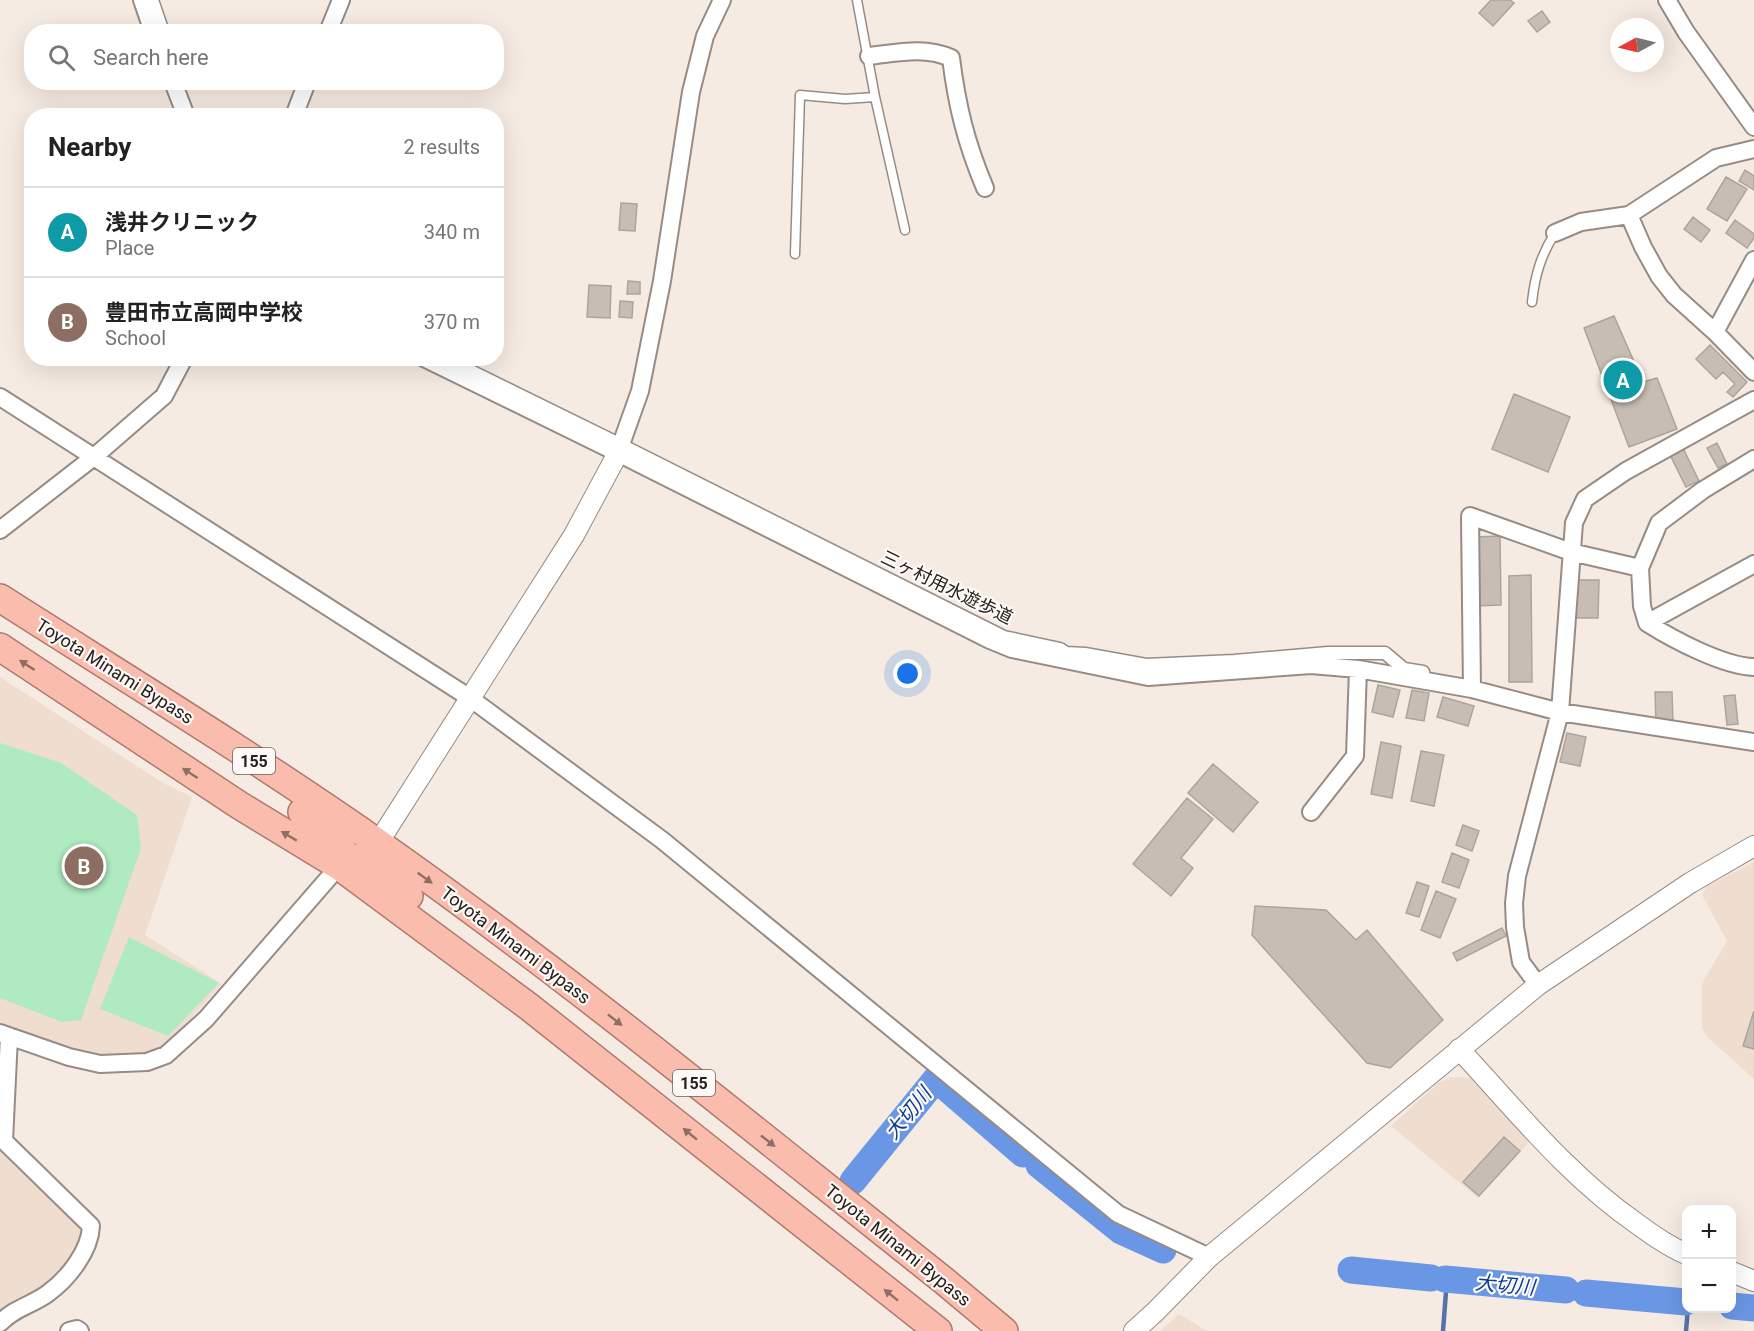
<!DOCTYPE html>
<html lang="en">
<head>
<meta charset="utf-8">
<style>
  body { margin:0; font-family:Roboto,"Noto Sans JP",sans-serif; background:#f2f2f2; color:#222 }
  .controls { position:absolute; right:18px; bottom:18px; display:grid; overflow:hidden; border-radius:12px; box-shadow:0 6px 24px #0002 }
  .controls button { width:54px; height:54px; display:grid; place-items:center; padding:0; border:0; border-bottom:2px solid #e0e0e0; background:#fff; color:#222; font:30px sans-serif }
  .compass { position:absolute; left:1610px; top:18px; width:54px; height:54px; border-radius:50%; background:#fff; box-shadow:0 6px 24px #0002; rotate:263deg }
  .you { position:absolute; left:908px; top:674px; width:21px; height:21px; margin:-15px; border:4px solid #fff; border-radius:50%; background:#1a73e8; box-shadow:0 0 0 9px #1a73e833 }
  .badge { display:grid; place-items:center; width:39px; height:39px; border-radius:50%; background:#111827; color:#fff; font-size:20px; font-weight:700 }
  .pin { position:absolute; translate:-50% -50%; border:3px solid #fff; box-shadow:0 2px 6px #0006 }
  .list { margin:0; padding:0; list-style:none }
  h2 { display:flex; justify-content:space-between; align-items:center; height:78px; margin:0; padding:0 24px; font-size:26px }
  h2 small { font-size:20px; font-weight:400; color:#767676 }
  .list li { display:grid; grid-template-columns:39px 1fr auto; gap:18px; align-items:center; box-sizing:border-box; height:90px; padding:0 24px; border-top:2px solid #e0e0e0 }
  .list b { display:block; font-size:22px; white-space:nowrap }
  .list p { margin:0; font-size:20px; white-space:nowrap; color:#767676 }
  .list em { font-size:20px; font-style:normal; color:#767676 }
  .icon { flex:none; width:33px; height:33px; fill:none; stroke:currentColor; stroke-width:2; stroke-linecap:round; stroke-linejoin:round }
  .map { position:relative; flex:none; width:1754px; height:1331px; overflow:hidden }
  .search { position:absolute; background:#fff; box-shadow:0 6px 24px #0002; left:24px; top:24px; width:480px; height:66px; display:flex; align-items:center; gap:15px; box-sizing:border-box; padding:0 21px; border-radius:24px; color:#767676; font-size:22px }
  .panel { position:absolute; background:#fff; box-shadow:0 6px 24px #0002; left:24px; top:108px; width:480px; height:258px; border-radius:24px }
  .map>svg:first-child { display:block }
  .built { fill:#efddcf }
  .green { fill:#afeac1 }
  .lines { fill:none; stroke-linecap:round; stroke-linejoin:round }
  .stream { stroke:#5573a9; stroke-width:4.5 }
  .river { stroke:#6a97e5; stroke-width:27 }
  .building { fill:#c7bdb4; stroke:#ada49b; stroke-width:1.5 }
  .service-casing { stroke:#968c85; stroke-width:11 }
  .pedestrian-casing { stroke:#968c85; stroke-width:15 }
  .minor-casing { stroke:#968c85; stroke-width:20 }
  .tertiary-casing { stroke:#968c85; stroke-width:22 }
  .trunk-casing { stroke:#ae7a6d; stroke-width:30 }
  .service { stroke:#fff; stroke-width:8 }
  .pedestrian { stroke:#fff; stroke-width:12 }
  .minor { stroke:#fff; stroke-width:16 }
  .tertiary { stroke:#fff; stroke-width:20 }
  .trunk { stroke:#fabcac; stroke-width:27 }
  .oneway { fill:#8f6e64 }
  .labels { text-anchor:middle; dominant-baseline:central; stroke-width:4.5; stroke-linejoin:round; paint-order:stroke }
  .shield { fill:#fef9f6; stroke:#65615e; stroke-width:1.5 }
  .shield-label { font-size:16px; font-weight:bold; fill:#24201d }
  .street-label { font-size:18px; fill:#24201d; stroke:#fef9f6 }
  .water-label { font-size:20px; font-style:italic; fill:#073c95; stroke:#fef9f6 }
</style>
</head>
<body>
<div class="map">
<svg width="1754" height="1331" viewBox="0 0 1754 1331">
  <rect width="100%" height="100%" fill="#f6ebe2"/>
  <path class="built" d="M0,677l163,106 29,14 -47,138 77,49 -58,64 -25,9 -35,-1 -44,-7 -60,-23z
    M1754,862v217l-47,-42 -5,-9v-45l25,-42 -25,-46 5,-9z
    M1451,1077l20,1 59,63 -52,57 -87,-72 47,-43z
    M0,1146l80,81 -1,17 -16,28 -25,20 -38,21z
    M1179,1314l28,17h-47z"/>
  <path class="green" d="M0,743l61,20 76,52 4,33 -60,172 -19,2 -62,-24z
    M129,937l90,46 -51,53 -68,-27z"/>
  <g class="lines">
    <path class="stream" d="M1443,1331l4,-52
      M1686,1331l2,-23"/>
    <path class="river" d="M1039,1165l82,66 42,19
      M853,1181l83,-102 87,75
      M1351,1270l80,8
      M1445,1279l121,11
      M1586,1293l100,9
      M1732,1306l22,2"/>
  </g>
  <path class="building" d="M1491,0h19l4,3 -21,23 -14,-13z
    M1542,11l8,11 -13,10 -9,-11z
    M1745,170l9,6v14l-15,-9z
    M1726,177l21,12 -20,32 -20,-12z
    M621,203l16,1 -2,27 -16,-1z
    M1693,217l17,13 -9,12 -17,-13z
    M1735,220l19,14v4l-7,10 -21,-15z
    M628,281l12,1v12h-13z
    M589,285l22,1 -1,32 -23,-1z
    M620,301l13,1 -1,16 -13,-1z
    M1614,316l29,66 14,-4 20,51 -48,18 -45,-119z
    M1710,345l37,37 -14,15 -6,-5 8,-8 -12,-12 -7,7 -20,-20z
    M1514,394l56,23 -22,55 -56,-23z
    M1717,443l10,21 -9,4 -11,-20z
    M1682,446l17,35 -13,6 -17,-34z
    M1500,536l1,69 -25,1 -1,-69z
    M1531,575l1,107h-23v-106z
    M1575,580h24l-1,38h-23z
    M1378,685l22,5 -7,27 -21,-5z
    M1412,690l17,3 -5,28 -18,-3z
    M1655,692h17l1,30 -17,1z
    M1735,695l3,29 -11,1 -3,-29z
    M1443,697l31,9 -6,20 -31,-9z
    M1567,733l19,4 -6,29 -20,-4z
    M1381,742l20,4 -9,52 -21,-4z
    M1421,751l23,4 -10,51 -23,-5z
    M1213,764l45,38 -25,30 -45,-39z
    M1187,798l26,21 -32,39 12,10 -22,28 -38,-32z
    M1463,825l16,6 -7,20 -16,-6z
    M1452,853l17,7 -10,28 -17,-6z
    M1417,882l12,4 -10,31 -13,-4z
    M1436,891l20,8 -16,39 -19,-8z
    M1255,906l71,4 30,30 11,-10 76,90 -53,48 -23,-5 -115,-128z
    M1502,928l4,8 -49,25 -4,-8z
    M1754,1011v38l-11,-3z
    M1504,1137l16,14 -41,45 -16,-14z"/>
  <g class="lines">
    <g class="service-casing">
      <path id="service" d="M857,0l18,97 30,133
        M795,254l5,-159 45,4 30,-2
        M1532,302c3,-27 9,-47 23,-69"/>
    </g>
    <g class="pedestrian-casing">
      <path id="pedestrian" d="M152,0l11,32
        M444,358l177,87 383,192 56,12 6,4 19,1 61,11 88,-4 94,-8h57l19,16 19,3"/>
    </g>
    <g class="minor-casing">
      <path id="minor" d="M142,0l11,32
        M1667,0l19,32 68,95
        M328,32l13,-32
        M869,56c28,-3 55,-10 82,2 6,48 15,85 34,130
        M173,82l13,34
        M294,116l13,-34
        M1754,149l-38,9 -87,57 14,32 16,29 15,19 41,37 39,40
        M1555,233l26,-11 48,-7
        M1715,332l39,-72
        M424,358l194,95 372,187 22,9 136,28 163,-12 47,4 114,20 88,23 194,30
        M0,397l470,301 192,142 456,374 91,43
        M618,453l22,-62 22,-110 29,-189 14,-56 17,-36
        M1754,459l-51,31 -44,33 -19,45 2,38 5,17c27,17 76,43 107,44
        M0,530l95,-74 69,-60 20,-38
        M1647,623l107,-59
        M1472,689l-2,-173 101,36 69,16
        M1311,812l44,-56 3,-87
        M1538,985l-17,-23 -6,-35 -1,-24 3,-27 43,-164 14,-189 11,-24 41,-28 128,-71
        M0,1033l69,24 31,7 47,-2 19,-7 40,-36 133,-153
        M0,1323c16,-16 30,-17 47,-29 21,-15 43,-43 44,-68l-87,-85 5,-105
        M69,1331l8,-2 3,2"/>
    </g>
    <g class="tertiary-casing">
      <path id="tertiary" d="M367,851l11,-8 196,-308 44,-82
        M1459,1049c57,61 108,126 177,174 16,12 32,23 50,31
        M1732,1272l22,9
        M1134,1331l21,-19 54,-55 329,-272 152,-102 64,-37"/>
    </g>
    <g class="trunk-casing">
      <path id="trunk" d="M0,598c127,81 255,159 378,245 195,137 378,289 565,437l61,51
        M0,647l239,158 100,61 189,140 410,325
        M302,812l24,16 23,31
        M368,851l17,27 24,18"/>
    </g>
    <use href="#service" class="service"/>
    <use href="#pedestrian" class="pedestrian"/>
    <use href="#minor" class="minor"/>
    <use href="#tertiary" class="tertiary"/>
    <use href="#trunk" class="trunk"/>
  </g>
  <defs><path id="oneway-solid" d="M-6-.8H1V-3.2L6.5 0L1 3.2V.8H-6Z" transform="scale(1.5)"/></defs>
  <g class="oneway">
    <use href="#oneway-solid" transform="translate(27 665) rotate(-147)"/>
    <use href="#oneway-solid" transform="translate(190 773) rotate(-147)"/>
    <use href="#oneway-solid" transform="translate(289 836) rotate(-149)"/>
    <use href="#oneway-solid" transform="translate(425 878) rotate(36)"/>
    <use href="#oneway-solid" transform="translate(615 1020) rotate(38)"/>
    <use href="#oneway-solid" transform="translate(690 1134) rotate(-141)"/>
    <use href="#oneway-solid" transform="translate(768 1141) rotate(38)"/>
    <use href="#oneway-solid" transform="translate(891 1295) rotate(-141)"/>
  </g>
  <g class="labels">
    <g class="shield">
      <rect x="233" y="748" width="42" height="26" rx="4.5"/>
      <rect x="673" y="1070" width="42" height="26" rx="4.5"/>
    </g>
    <g class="shield-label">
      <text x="254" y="761">155</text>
      <text x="694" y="1083">155</text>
    </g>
    <g class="street-label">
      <text transform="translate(947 587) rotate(26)">三ヶ村用水遊歩道</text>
      <text transform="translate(115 671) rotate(32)">Toyota Minami Bypass</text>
      <text transform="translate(516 945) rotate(37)">Toyota Minami Bypass</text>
      <text transform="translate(898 1245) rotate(39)">Toyota Minami Bypass</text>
    </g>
    <g class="water-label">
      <text transform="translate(908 1113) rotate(-51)">大切川</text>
      <text transform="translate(1505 1285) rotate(5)">大切川</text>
    </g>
  </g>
</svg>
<div class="controls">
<button>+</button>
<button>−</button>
</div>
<svg class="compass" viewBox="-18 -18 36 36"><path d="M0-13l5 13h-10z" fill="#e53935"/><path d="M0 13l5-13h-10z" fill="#767676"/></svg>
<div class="you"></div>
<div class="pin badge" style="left:1623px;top:380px;background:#0f9aa8">A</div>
<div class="pin badge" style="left:84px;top:866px;background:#8d6e63">B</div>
<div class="search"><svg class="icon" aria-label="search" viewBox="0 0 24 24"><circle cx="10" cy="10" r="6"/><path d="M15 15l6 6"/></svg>Search here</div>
<section class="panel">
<h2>Nearby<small>2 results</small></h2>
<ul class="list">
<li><span class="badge" style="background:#0f9aa8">A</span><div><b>浅井クリニック</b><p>Place</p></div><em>340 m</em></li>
<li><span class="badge" style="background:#8d6e63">B</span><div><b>豊田市立高岡中学校</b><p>School</p></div><em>370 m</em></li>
</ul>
</section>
</div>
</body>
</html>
